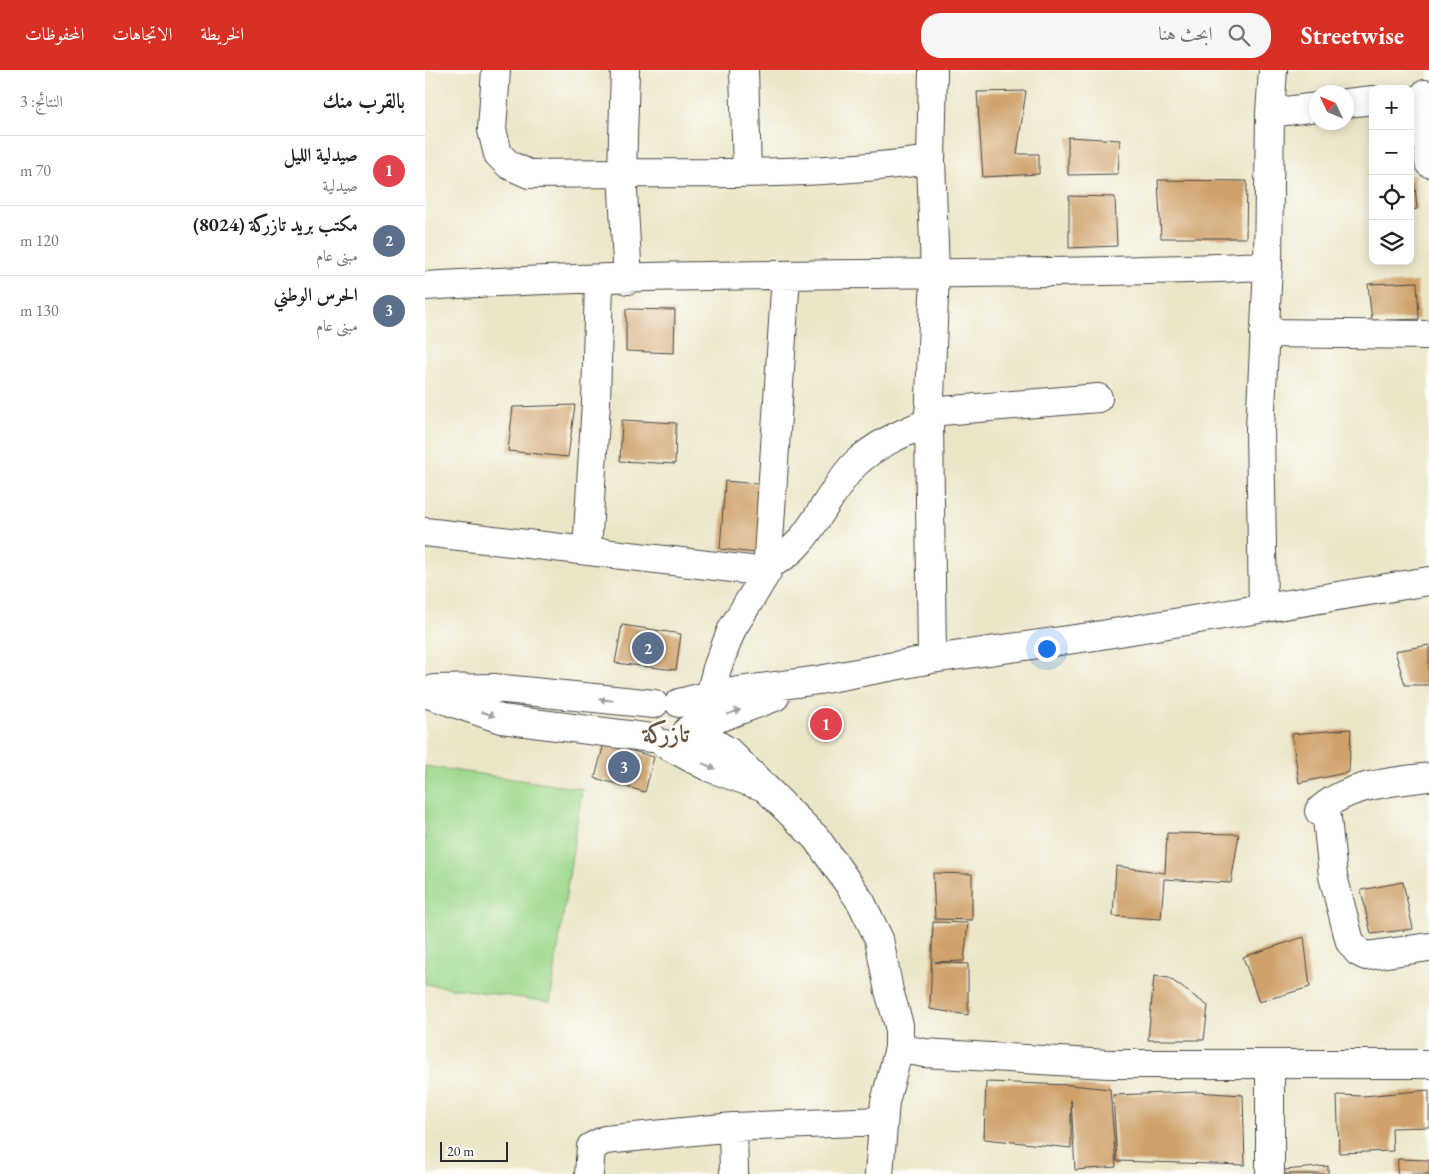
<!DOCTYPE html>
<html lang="ar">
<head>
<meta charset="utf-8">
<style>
  body { margin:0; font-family:"EB Garamond",Amiri,serif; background:#f6f6f6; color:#202124; direction:rtl }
  .controls { position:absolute; right:15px; top:15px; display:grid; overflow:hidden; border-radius:10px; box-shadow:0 2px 12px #0003 }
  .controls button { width:45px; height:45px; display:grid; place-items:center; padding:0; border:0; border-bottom:1px solid #e0e0e0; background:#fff; color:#202124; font:25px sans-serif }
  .compass { position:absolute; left:884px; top:15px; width:45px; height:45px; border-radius:50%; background:#fff; box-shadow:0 2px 12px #0003; rotate:314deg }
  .scale { position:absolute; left:15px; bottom:12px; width:68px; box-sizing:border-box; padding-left:5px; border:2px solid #2b2b2b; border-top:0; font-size:14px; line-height:18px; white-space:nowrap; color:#2b2b2b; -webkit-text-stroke:4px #fdfcf7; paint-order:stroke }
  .you { position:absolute; left:621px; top:578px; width:18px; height:18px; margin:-12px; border:4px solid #fff; border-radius:50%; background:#1a73e8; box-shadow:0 0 0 8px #1a73e833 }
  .badge { display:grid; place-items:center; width:32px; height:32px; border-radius:50%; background:#d93025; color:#fff; font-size:16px; font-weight:700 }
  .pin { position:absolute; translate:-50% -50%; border:2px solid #fff; box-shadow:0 1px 5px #0006 }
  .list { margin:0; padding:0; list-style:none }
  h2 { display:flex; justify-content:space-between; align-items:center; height:65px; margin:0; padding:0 20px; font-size:21px }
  h2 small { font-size:16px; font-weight:400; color:#757577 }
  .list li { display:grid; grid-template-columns:32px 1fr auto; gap:15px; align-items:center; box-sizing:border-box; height:70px; padding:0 20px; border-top:1px solid #e0e0e0 }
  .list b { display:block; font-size:19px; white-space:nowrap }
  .list p { margin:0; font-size:16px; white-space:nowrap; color:#757577 }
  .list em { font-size:16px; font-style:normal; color:#757577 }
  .icon { flex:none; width:28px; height:28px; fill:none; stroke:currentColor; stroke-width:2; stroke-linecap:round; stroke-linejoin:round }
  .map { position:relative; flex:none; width:1004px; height:1104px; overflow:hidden; direction:ltr }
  header { display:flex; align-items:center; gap:30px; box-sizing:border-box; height:70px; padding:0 25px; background:#d93025; color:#fff }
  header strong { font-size:24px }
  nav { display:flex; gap:28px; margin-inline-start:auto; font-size:18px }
  .search { width:350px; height:45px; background:#f6f6f6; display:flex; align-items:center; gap:12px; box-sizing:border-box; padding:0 18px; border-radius:20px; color:#757577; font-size:19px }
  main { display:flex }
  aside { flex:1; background:#fff }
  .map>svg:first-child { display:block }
  .green { fill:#9ed98c; stroke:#64825c }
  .building { fill:#cfa16a }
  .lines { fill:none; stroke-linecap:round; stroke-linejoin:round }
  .minor-casing { stroke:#484743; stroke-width:30 }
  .minor { stroke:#fff; stroke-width:28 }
  .oneway { fill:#a0a0a0 }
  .labels { text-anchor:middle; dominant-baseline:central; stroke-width:4.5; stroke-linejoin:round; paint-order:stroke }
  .district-label { font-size:24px; font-weight:bold; fill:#645441; stroke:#fdfcf7 }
</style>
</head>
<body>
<header>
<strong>Streetwise</strong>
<div class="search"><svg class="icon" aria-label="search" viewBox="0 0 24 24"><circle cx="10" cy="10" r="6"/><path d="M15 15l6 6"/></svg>ابحث هنا</div>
<nav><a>الخريطة</a><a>الاتجاهات</a><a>المحفوظات</a></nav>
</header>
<main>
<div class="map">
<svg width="1004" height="1104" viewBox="0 0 1004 1104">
  <rect width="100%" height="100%" fill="#fdfcf7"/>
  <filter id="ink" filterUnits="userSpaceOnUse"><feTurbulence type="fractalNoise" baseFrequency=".02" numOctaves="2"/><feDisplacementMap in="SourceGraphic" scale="10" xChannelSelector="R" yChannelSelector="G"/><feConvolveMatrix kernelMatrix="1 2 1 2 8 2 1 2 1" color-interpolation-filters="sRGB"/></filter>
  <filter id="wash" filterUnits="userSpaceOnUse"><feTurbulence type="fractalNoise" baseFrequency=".0096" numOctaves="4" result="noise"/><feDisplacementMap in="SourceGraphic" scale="20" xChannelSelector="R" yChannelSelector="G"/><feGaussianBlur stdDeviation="1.12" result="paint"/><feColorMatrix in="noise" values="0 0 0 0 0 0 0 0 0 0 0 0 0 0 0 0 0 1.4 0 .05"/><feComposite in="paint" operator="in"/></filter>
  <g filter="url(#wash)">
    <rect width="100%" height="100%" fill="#ece6c9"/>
    <path class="green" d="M0,696l157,23 -32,213 -125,-18z"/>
    <g id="blocks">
      <path class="building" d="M601,21l-9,63h22v20l-56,3 -6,-85z
        M643,67l52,3 -2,34 -50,1z
        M985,105h4l3,34 -7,1z
        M733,110l89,1 -1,57h-85z
        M644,126l46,1 2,49 -48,2z
        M992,212l2,37 -47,2 -4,-37z
        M201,239l49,1 -1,43 -48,-2z
        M150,335l-7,52 -60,-6 5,-44z
        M197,350l54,3 -1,41 -55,-3z
        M300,411l43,4 -4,69 -44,-5z
        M197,555l59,9 -5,36 -61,-7z
        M1004,575v40h-24l-10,-34z
        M926,659l-2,43 -50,11 -7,-49z
        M179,673l50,14 -9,35 -50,-14z
        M742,763l72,1 -8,49 -67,-4 -3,40 -48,-3 3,-50 49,7z
        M508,803l39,1v46l-37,-1z
        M978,812l10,47 -42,5 -10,-44z
        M508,852l35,1 -4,38 -29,1 33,2v51l-38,-6z
        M879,867l6,50 -51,15 -16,-45z
        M729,906l15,2 39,28 -4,34h-56z
        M561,1012l85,3 39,4 6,78 -41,3 -4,-70v48l-87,-9z
        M1004,1020v37l-37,1 1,23 -54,2 -2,-58 26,1z
        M771,1022l47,3 2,70 -128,-4 -4,-66z
        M973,1089l31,1v14h-32z
        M903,1096v8h-44l1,-4z"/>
    </g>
  </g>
  <g filter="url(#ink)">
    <use href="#blocks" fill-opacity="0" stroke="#484743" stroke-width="1"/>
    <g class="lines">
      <g class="minor-casing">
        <path id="minor" d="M71,0l-4,60 6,24 11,11 20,9 93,-1 6,107
          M200,0l-3,103c103,1 207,1 309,-13
          M319,0l3,103
          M1000,24l4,69
          M922,33l26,-3
          M845,43l47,-6
          M0,216c281,-17 562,-8 843,-20
          M839,263l165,2
          M504,342l169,-14
          M0,462l342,40 -35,57 -15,39 -7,27
          M162,480l9,-148 3,-123
          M344,494c38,-12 58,-72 86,-100 21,-20 48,-31 74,-42
          M342,502l19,-297
          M838,538l-3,-179 8,-163 2,-153 3,-43
          M507,589l-3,-237 6,-149 -4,-113 2,-90
          M9,619l60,-1 160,16
          M0,623l76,26 151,19
          M254,633l31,-8 109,-15 113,-21 157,-22 340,-56
          M264,659l86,-32
          M262,661l19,7 22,13 88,87 32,45 13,19 18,37 10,52 10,34v23l25,5 184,11h321
          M240,674l43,23 50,18
          M1004,707c-37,5 -82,7 -110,34l8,7 6,58 17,66 8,10 8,4 63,-9
          M845,994v110
          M308,1057l1,47
          M164,1104l2,-27 14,-7 128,-13 149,-6
          M454,1104l6,-72 14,-54"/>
      </g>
      <use href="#minor" class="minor"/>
    </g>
    <defs><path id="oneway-solid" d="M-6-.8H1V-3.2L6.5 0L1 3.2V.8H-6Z" transform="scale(1.25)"/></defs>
    <g class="oneway">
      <use href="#oneway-solid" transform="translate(181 630) rotate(-174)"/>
      <use href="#oneway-solid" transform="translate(309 642) rotate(-20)"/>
      <use href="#oneway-solid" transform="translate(63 644) rotate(19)"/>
      <use href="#oneway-solid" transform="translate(284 696) rotate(23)"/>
    </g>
  </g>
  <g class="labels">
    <g class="district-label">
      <text x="241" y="663">تازركة</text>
    </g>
  </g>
</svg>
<div class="controls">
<button>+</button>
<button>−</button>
<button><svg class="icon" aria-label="locate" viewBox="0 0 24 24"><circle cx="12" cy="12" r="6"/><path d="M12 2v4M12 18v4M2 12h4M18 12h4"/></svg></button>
<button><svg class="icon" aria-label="layers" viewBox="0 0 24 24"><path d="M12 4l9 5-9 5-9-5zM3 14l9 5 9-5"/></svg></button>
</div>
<svg class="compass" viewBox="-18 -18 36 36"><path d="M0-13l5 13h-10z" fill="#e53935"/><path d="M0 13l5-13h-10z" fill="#757577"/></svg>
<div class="scale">20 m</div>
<div class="you"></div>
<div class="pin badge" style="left:401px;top:654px;background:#e0444e">1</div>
<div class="pin badge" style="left:223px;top:578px;background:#5c6f8a">2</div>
<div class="pin badge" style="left:199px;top:697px;background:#5c6f8a">3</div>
</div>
<aside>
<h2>بالقرب منك<small>النتائج: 3</small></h2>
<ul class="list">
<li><span class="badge" style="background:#e0444e">1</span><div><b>صيدلية الليل</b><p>صيدلية</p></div><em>70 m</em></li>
<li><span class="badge" style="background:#5c6f8a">2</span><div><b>مكتب بريد تازركة (8024)</b><p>مبنى عام</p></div><em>120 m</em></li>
<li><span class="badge" style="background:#5c6f8a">3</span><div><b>الحرس الوطني</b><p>مبنى عام</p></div><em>130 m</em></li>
</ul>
</aside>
</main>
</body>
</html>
